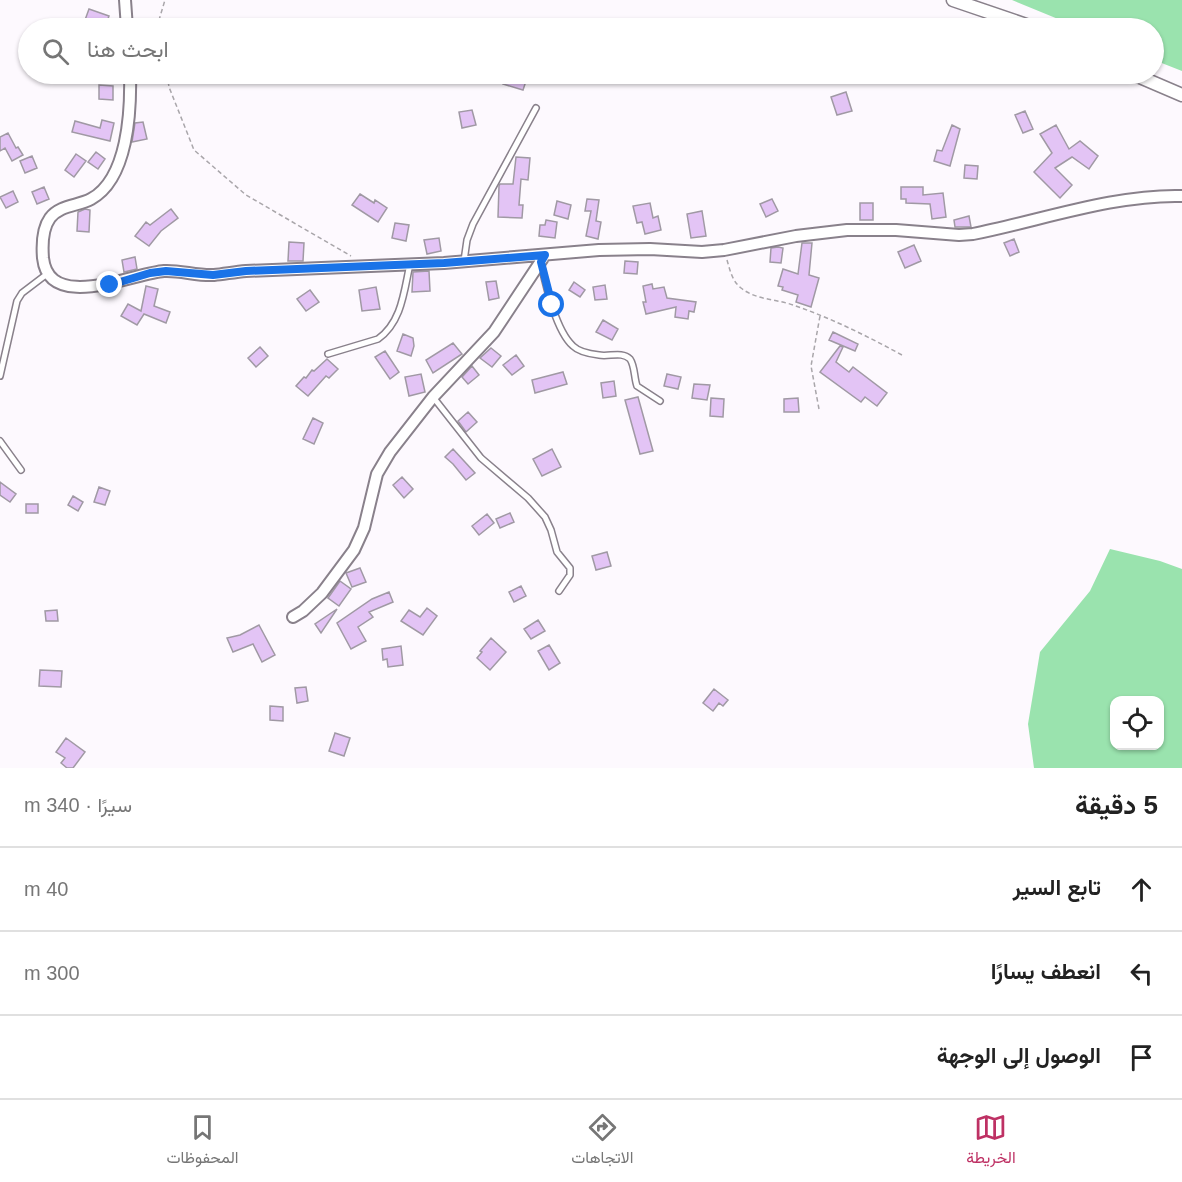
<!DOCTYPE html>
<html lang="ar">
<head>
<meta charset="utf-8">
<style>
  body { margin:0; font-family:Arial,Vazirmatn,sans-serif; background:#f6f6f6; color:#222; direction:rtl }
  .controls { position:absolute; right:18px; bottom:18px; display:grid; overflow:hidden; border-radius:12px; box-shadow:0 2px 4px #0004 }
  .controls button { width:54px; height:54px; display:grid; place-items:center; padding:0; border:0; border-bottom:2px solid #e0e0e0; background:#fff; color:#222; font:30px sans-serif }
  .stop { position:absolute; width:18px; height:18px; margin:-14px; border:4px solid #1a73e8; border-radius:50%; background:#fff }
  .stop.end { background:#1a73e8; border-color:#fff; box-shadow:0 2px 6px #0008 }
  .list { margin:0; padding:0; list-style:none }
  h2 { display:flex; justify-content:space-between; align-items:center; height:78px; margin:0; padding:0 24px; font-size:26px }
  h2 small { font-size:20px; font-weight:400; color:#767676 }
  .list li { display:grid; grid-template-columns:39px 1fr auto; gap:18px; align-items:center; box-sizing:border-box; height:84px; padding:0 24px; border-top:2px solid #e0e0e0 }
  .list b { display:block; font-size:22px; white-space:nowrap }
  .list em { font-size:20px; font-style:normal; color:#767676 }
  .icon { flex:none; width:33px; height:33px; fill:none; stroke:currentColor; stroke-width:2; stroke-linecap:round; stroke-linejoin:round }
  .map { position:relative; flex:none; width:1182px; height:768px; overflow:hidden; direction:ltr }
  .search { position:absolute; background:#fff; box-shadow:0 2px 4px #0004; left:18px; right:18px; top:18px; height:66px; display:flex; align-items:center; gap:15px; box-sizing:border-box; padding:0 21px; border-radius:33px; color:#767676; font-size:22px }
  .sheet { height:330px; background:#fff }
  nav { display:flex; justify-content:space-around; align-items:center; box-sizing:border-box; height:84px; border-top:2px solid #e0e0e0; background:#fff; font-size:16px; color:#767676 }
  nav a { display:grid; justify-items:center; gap:3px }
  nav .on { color:#be3164 }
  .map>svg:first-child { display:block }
  .green { fill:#9ae3ae; fill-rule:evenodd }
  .building { fill:#e3c4f5; stroke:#a099a4; stroke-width:1.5 }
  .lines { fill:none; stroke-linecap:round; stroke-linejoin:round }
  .service-casing { stroke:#89818b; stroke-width:8 }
  .minor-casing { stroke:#89818b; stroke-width:14 }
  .tertiary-casing { stroke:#89818b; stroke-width:15 }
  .path { stroke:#a9a6aa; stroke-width:1.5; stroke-dasharray:4.5 3; stroke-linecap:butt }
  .service { stroke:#fff; stroke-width:5 }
  .minor { stroke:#fff; stroke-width:10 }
  .tertiary { stroke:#fff; stroke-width:12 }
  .route { stroke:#1a73e8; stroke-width:8 }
</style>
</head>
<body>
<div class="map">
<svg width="1182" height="768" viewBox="0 0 1182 768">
  <rect width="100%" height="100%" fill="#fdf9fe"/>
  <path class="green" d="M1012,0h170v71l-28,-11v-32h-74z
    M1110,549l50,12 22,8v199h-148l-6,-44 12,-72 50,-61zM1114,700h46v46h-46z"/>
  <path class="building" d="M89,9l20,7 -4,11 -20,-7z
    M506,74l21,4 -4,12 -20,-6z
    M99,85l14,1v14l-14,-1z
    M846,92l6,19 -15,4 -6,-18z
    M472,110l4,15 -14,3 -3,-16z
    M1025,111l8,18 -10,4 -8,-18z
    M102,120l12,3 -4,18 -38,-9 3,-11 25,7z
    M143,122l4,17 -15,3 3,-19z
    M952,125l8,4 -10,37 -16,-5 3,-11 5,1z
    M1056,125l13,24 11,-8 18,15 -9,13 -17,-12 -17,11 17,17 -12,13 -26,-26 18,-19 -12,-19z
    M8,133l8,15 2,-1 5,8 -11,6 -7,-13 -5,3v-14z
    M96,152l9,7 -7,10 -10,-7z
    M76,154l10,7 -12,16 -9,-7z
    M32,156l5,12 -12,5 -5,-12z
    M516,157l14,1 -2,22 -7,-1 -2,26h4l-1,13 -24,-1 1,-31 1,-2h13z
    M965,165l13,1 -1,13 -13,-1z
    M44,187l5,12 -12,5 -5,-12z
    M901,187h22v8l20,-2 3,24 -14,2 -2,-15 -24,-1v-4h-5z
    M13,191l5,11 -12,6 -6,-11z
    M360,194l14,9 1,-3 12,8 -9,14 -26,-17z
    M587,199l12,1 -3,21 5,1 -3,17 -12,-3 5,-25h-6z
    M772,199l6,12 -12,6 -6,-13z
    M557,201l14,4 -3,14 -14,-4z
    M650,203l3,15 5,-2 3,14 -16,4 -3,-12 -5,1 -4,-17z
    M860,203h13v17h-13z
    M85,209l5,1 -1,22 -12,-1 1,-19z
    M171,209l7,9 -17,13 -12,15 -14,-10 11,-14 4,3z
    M702,211l4,25 -15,2 -4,-24z
    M969,216l2,11h-16l-1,-7z
    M546,220l11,2 -2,16 -16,-2 1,-11h5z
    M395,223l14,2 -3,16 -14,-3z
    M439,238l2,13 -14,3 -3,-14z
    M1014,239l5,13 -9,4 -6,-13z
    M289,242l15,1 -1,18h-15z
    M802,243h10l-3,32 10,3 -8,29 -15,-5 2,-7 -16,-5 1,-3 -5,-1 5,-17 15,5z
    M914,245l7,16 -16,7 -7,-16z
    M778,247l5,1 -2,15 -11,-1 1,-14z
    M135,257l2,12 -13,3 -2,-12z
    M625,261l13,1 -1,12 -13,-1z
    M429,271l1,20 -18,1 1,-20z
    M496,281l3,17 -10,2 -3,-18z
    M574,282l11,8 -5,7 -11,-7z
    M652,284l1,5 11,-2 3,11 29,4 -2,10 -5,-1 -1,8 -13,-2 1,-10 -30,7 -3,-12h3l-3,-16z
    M605,285l2,14 -12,1 -2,-13z
    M146,286l12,3 -4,17 16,6 -4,11 -22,-9 -7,11 -16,-9 7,-12 13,7z
    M376,287l4,22 -18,2 -3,-21z
    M310,290l9,12 -13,9 -9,-12z
    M603,320l15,9 -6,11 -16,-8z
    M833,332l25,12 -3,7 -26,-11z
    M403,334l10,4 1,8 -3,10 -14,-5z
    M453,343l9,11 -29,19 -7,-13z
    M840,346l3,1 -7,15 13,10 4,-5 34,26 -10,13 -12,-9 -4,5 -41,-30z
    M260,347l8,9 -12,11 -8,-9z
    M491,348l10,8 -9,11 -12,-9z
    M385,351l14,21 -9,7 -15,-22z
    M516,355l8,11 -12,9 -9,-10z
    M327,359l11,10 -9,9 -3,-2 -18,20 -12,-10 8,-9 2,1 6,-8 2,1z
    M472,366l7,9 -11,9 -6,-7z
    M563,372l4,12 -32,9 -3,-13z
    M421,374l4,18 -16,4 -4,-19z
    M667,374l14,3 -3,12 -14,-3z
    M614,381l2,15 -13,2 -2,-15z
    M694,384l16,1 -3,15 -15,-2z
    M638,397l15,54 -13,3 -15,-54z
    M711,398l13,1 -1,18 -13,-1z
    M798,398l1,14h-15v-13z
    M468,412l9,10 -11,10 -8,-11z
    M313,418l10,5 -9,21 -11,-5z
    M453,449l22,24 -9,7 -13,-16 -8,-7z
    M552,449l9,18 -19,9 -9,-17z
    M402,477l11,12 -9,9 -11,-13z
    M0,482l16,12 -6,8 -10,-7z
    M99,487l11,4 -5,14 -11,-3z
    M73,496l10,6 -5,9 -10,-6z
    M26,504h12v9h-12z
    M510,513l4,9 -14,6 -4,-9z
    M487,514l7,9 -15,12 -7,-9z
    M607,552l4,14 -15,4 -4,-14z
    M360,568l6,14 -14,5 -6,-14z
    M340,581l11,8 -12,17 -11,-8z
    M521,586l5,10 -12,6 -5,-10z
    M389,592l4,10 -24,10 4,5 -15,10 8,14 -15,8 -14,-26 35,-24z
    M427,608l10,8 -14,19 -22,-14 8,-11 11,7z
    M337,609l-16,24 -6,-9z
    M57,610l1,11h-12l-1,-10z
    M538,620l7,11 -14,8 -7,-10z
    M259,625l16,30 -13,7 -9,-18 -20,8 -6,-14 13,-3z
    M491,638l15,14 -16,18 -13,-12 5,-6 -2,-1z
    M549,645l11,18 -11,7 -11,-19z
    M401,646l2,19 -15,2 -1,-8 -4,1 -1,-11z
    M40,670l22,1 -1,16 -22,-1z
    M306,687l2,14 -11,2 -2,-15z
    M714,689l14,11 -5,6 -4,-3 -6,8 -10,-8z
    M270,706l13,1v14l-13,-1z
    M335,733l15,5 -6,18 -15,-5z
    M66,738l19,14 -12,16h-6l-6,-5 4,-5 -9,-6z"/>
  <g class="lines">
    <g class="service-casing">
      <path id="service" d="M464,261l3,-21 6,-16 63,-116
        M541,264c5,22 15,67 32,82 6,6 17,8 26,9 10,2 23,-4 31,4 5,7 4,19 7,27l23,15
        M328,354l50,-15c24,-17 26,-48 32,-75
        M0,376l17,-75 5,-8 25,-19
        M433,397l48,61 47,40 17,19 6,13 6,22 13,16v7l-11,16
        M0,441l21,29"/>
    </g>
    <g class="minor-casing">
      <path id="minor" d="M125,0l2,28
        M130,74c1,37 -2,105 -39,125 -13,7 -31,6 -41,19 -8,11 -8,27 -7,40 6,55 91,15 121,13 16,-1 33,5 50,4 10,-1 21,-3 32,-4l198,-8 155,-13 51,-1 52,3 22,-2 72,-14 51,-6h49l63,5 14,-1c66,-13 142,-40 209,-38
        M293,617l10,-6 19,-18 32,-43 10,-22 13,-54 13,-22 43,-55 61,-65 51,-77"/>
    </g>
    <g class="tertiary-casing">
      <path id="tertiary" d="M953,0l82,28
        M1133,74l49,21"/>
    </g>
    <path class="path" d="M159,28v-8l6,-20
      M167,74l2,13 25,63 52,45 105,61
      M727,260c3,10 5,21 14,28 15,12 35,11 52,17 38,13 74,31 109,50
      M819,409l-8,-43 9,-50"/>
    <use href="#service" class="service"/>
    <use href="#minor" class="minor"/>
    <use href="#tertiary" class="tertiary"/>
  </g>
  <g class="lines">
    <path class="route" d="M110,285l40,-12 16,-2 47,4 33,-4 198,-8 101,-8 -4,7 11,43"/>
  </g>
</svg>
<div class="controls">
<button><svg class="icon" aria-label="locate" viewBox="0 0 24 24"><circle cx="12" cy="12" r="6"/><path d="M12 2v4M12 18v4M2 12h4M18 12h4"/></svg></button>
</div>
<div class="stop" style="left:552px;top:305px"></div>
<div class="stop end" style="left:110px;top:285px"></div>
<div class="search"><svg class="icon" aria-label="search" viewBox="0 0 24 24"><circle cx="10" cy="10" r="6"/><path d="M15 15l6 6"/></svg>ابحث هنا</div>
</div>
<section class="sheet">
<h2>5 دقيقة<small>سيرًا · 340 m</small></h2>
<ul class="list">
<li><svg class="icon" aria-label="ahead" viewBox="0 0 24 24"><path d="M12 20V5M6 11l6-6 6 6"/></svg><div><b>تابع السير</b></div><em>40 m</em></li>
<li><svg class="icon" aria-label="left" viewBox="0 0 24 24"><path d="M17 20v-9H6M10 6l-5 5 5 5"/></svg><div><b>انعطف يسارًا</b></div><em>300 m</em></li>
<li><svg class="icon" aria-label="arrive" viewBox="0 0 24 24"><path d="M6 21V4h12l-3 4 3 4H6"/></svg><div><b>الوصول إلى الوجهة</b></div></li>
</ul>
</section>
<nav>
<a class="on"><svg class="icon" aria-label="map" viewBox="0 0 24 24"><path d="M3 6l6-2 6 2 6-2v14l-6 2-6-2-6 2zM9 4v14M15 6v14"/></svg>الخريطة</a>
<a><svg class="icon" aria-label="directions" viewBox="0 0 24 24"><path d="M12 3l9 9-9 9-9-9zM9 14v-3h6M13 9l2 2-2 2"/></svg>الاتجاهات</a>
<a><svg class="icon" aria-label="saved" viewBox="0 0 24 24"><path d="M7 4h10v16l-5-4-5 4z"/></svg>المحفوظات</a>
</nav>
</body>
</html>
